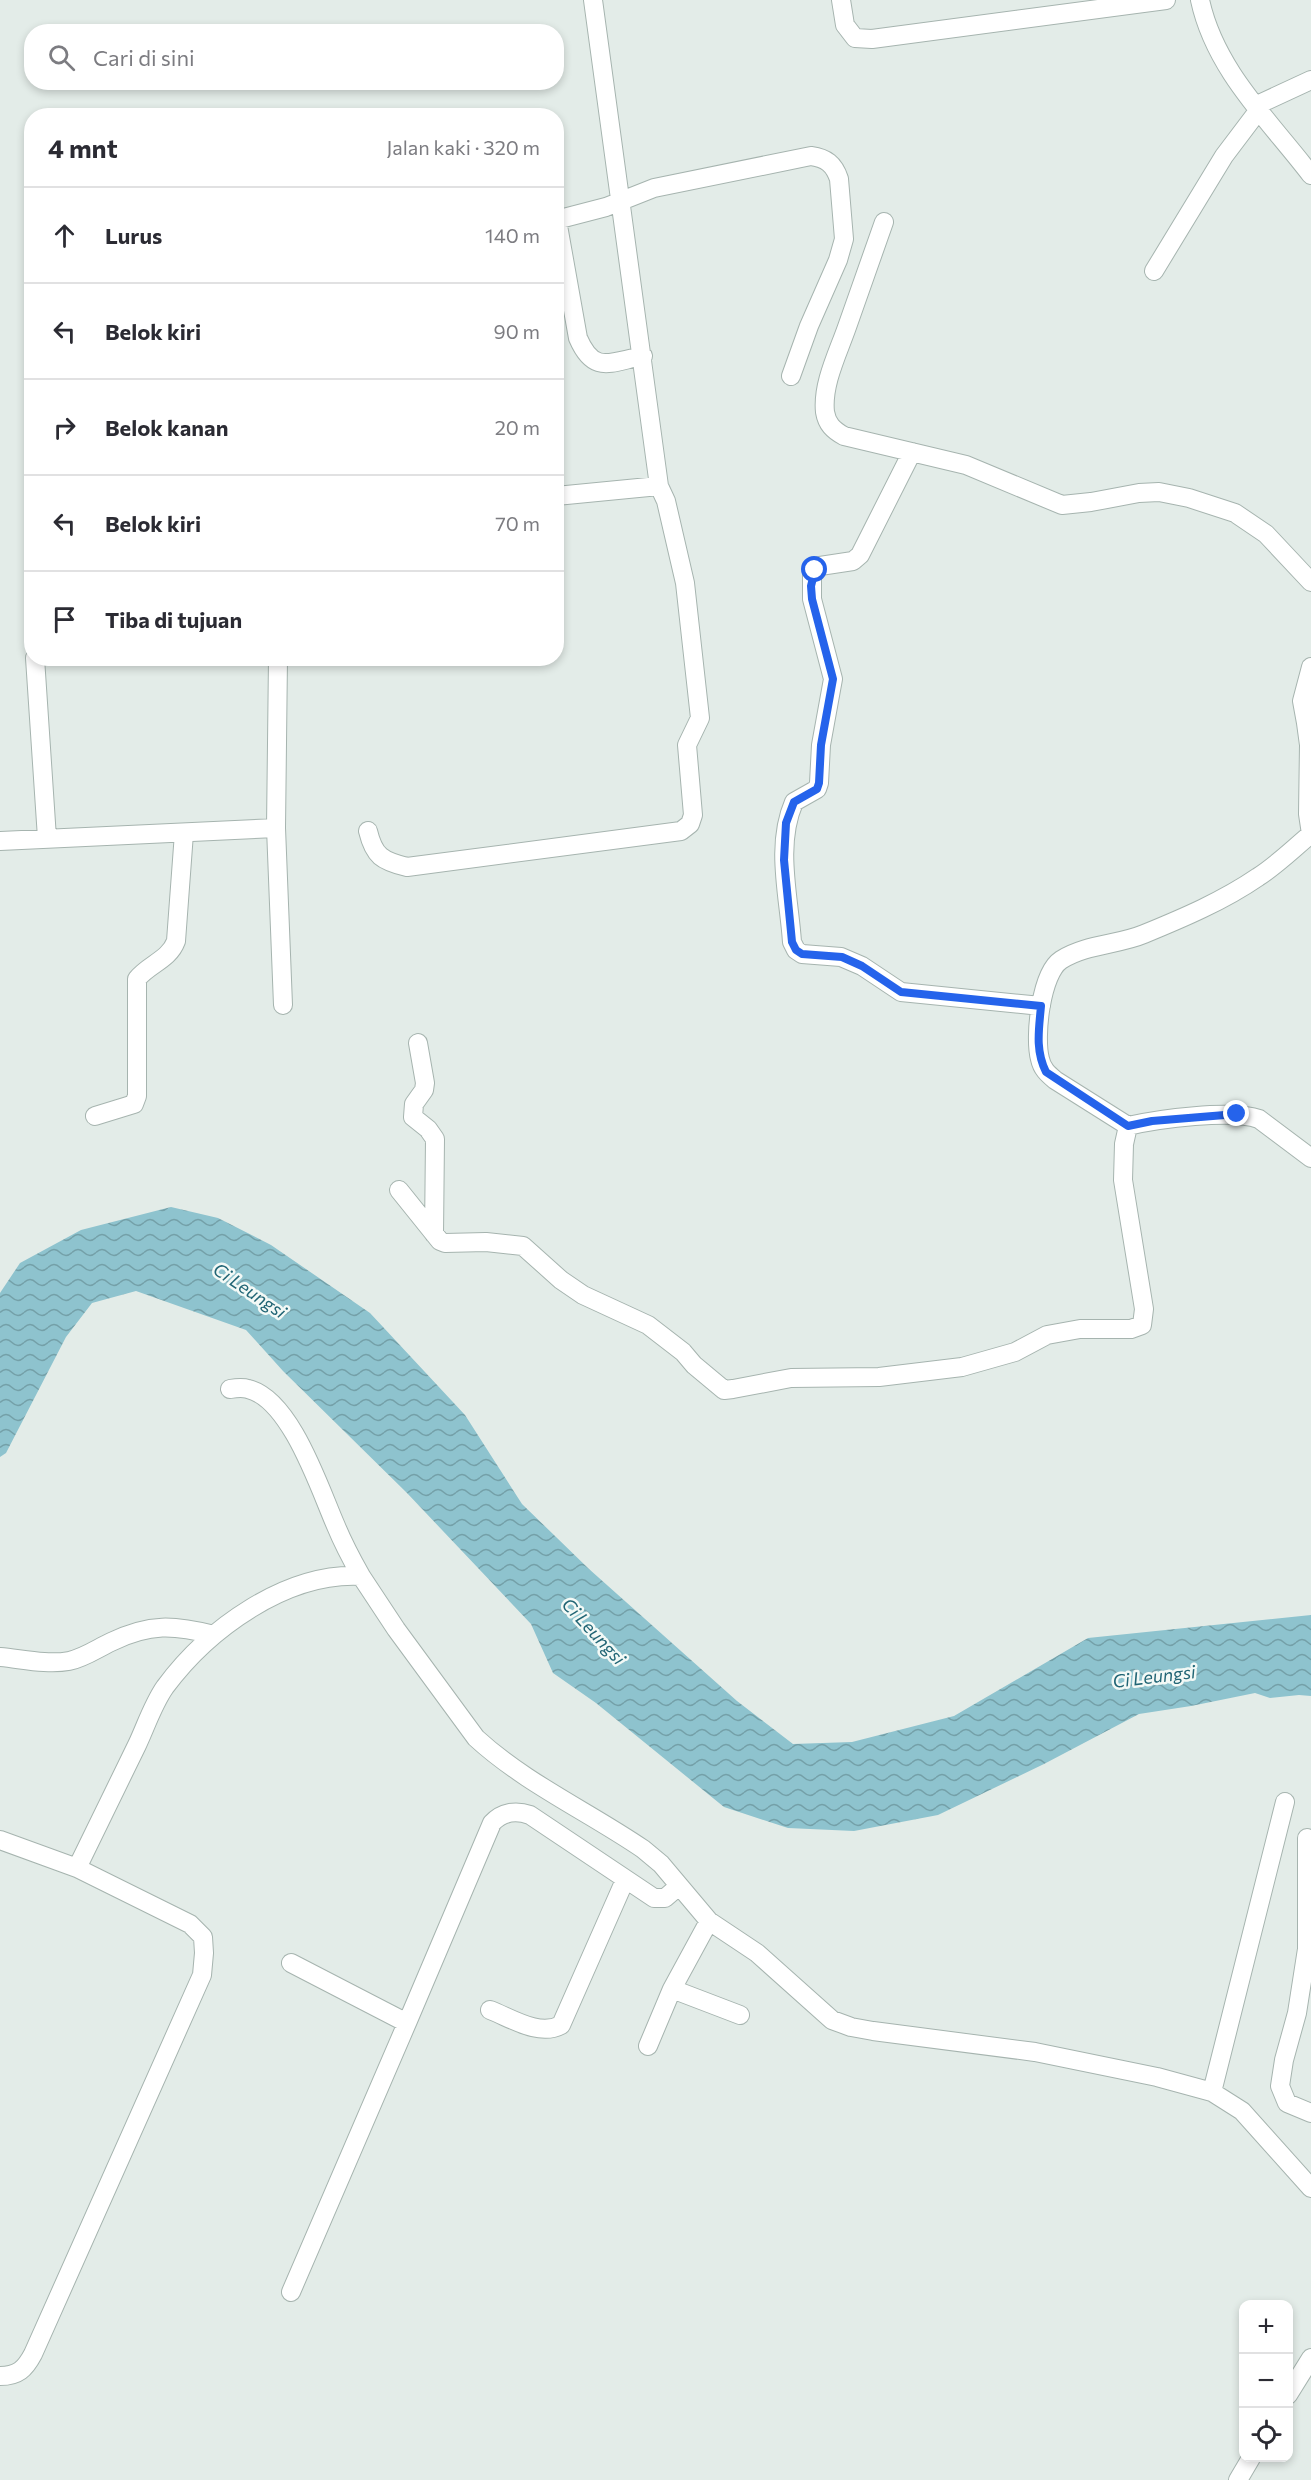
<!DOCTYPE html>
<html lang="id">
<head>
<meta charset="utf-8">
<style>
  body { margin:0; font-family:Commissioner,sans-serif; background:#f7f7f7; color:#2b2b33 }
  .controls { position:absolute; right:18px; bottom:18px; display:grid; overflow:hidden; border-radius:12px; box-shadow:0 3px 9px #0003 }
  .controls button { width:54px; height:54px; display:grid; place-items:center; padding:0; border:0; border-bottom:2px solid #e1e1e2; background:#fff; color:#2b2b33; font:30px sans-serif }
  .stop { position:absolute; width:18px; height:18px; margin:-14px; border:4px solid #2563eb; border-radius:50%; background:#fff }
  .stop.end { background:#2563eb; border-color:#fff; box-shadow:0 2px 6px #0008 }
  .list { margin:0; padding:0; list-style:none }
  h2 { display:flex; justify-content:space-between; align-items:center; height:78px; margin:0; padding:0 24px; font-size:26px }
  h2 small { font-size:20px; font-weight:400; color:#7c7c81 }
  .list li { display:grid; grid-template-columns:39px 1fr auto; gap:18px; align-items:center; box-sizing:border-box; height:96px; padding:0 24px; border-top:2px solid #e1e1e2 }
  .list b { display:block; font-size:22px; white-space:nowrap }
  .list em { font-size:20px; font-style:normal; color:#7c7c81 }
  .icon { flex:none; width:33px; height:33px; fill:none; stroke:currentColor; stroke-width:2; stroke-linecap:round; stroke-linejoin:round }
  .map { position:relative; flex:none; width:1311px; height:2480px; overflow:hidden }
  .search { position:absolute; background:#fff; box-shadow:0 3px 9px #0003; left:24px; top:24px; width:540px; height:66px; display:flex; align-items:center; gap:15px; box-sizing:border-box; padding:0 21px; border-radius:24px; color:#7c7c81; font-size:22px }
  .panel { position:absolute; background:#fff; box-shadow:0 3px 9px #0003; left:24px; top:108px; width:540px; height:558px; border-radius:24px }
  .map>svg:first-child { display:block }
  .water { fill:url(#water-waves) }
  .lines { fill:none; stroke-linecap:round; stroke-linejoin:round }
  .minor-casing { stroke:#a6b4af; stroke-width:20 }
  .minor { stroke:#fff; stroke-width:18 }
  .route { stroke:#2563eb; stroke-width:8 }
  .labels { text-anchor:middle; dominant-baseline:central; stroke-width:5; stroke-linejoin:round; paint-order:stroke }
  .water-label { font-size:18px; font-style:italic; fill:#216575; stroke:#f3f9f6 }
</style>
</head>
<body>
<div class="map">
<svg width="1311" height="2480" viewBox="0 0 1311 2480">
  <defs>
    <pattern id="water-waves" width="16" height="10" patternUnits="userSpaceOnUse" patternTransform="scale(1.5)"><rect width="16" height="10" fill="#8ec3ce"/><path d="M0 5q4-4 8 0t8 0" fill="none" stroke="#74a0a8"/></pattern>
  </defs>
  <rect width="100%" height="100%" fill="#e3ece8"/>
  <path class="water" d="M171,1207l47,11 53,27 99,68 95,102 57,89 67,65 148,132 56,43 59,-2 102,-26 134,-78 223,-23v81l-12,-1 -29,3 -15,-5 -64,13 -52,8 -95,50 -106,51 -84,16 -66,-3 -64,-21 -128,-104 -43,-30 -22,-49 -124,-131 -124,-122 -37,-41 -110,-39 -44,12 -26,34 -60,116 -6,4v-164l20,-30 61,-33z"/>
  <g class="lines">
    <g class="minor-casing">
      <path id="minor" d="M841,0l4,25 10,13 17,1 294,-39
        M1200,0c15,70 69,120 111,175
        M1255,106l56,-26
        M556,220l50,-13 48,-19 157,-32c15,2 23,8 28,23l5,60 -6,21 -29,66 -18,50
        M557,220l21,118c16,37 32,24 65,18
        M884,222c-12,35 -25,70 -37,105 -9,26 -25,57 -22,85 2,12 8,18 19,24l122,29 96,40 29,-3 48,-9 20,-1 30,6 46,15 31,21 45,48
        M1154,271l70,-115 34,-45
        M912,452l-52,103 -7,6 -33,5 -8,9v24l21,80 -12,66 -2,38 -2,6 -23,13c-19,44 -5,94 -2,140l4,8 6,4 39,3 21,9 39,26 140,14
        M556,496l103,-10 -66,-486
        M35,658l12,180
        M1311,667l-9,34 4,22 5,4
        M1306,723l3,22 -1,69 3,20
        M276,828l7,177
        M368,831c6,25 14,30 39,36l274,-36 9,-7 3,-9 -6,-70 13,-27 -15,-135 -19,-82 -7,-15
        M0,841l276,-13 2,-170
        M418,1043l7,40 -1,7 -10,14 -1,13 15,12 7,10 -1,95
        M95,1116l39,-12 3,-8v-117c12,-15 32,-19 39,-38l8,-108
        M1128,1126l-73,-46c-7,-6 -13,-11 -15,-21 -6,-22 1,-86 21,-99 25,-16 57,-15 83,-26 39,-16 79,-33 114,-57 19,-12 36,-29 53,-43
        M399,1190l41,51 5,2 41,-1 37,4 38,34 22,15 65,30 35,27 11,13 30,25 9,-1 58,-11 88,-1 83,-10 53,-15 32,-17 33,-6h51l11,-4 2,-16 -21,-129 1,-36 4,-18c30,-7 104,-17 131,-7l52,39
        M230,1389c6,-1 12,-2 18,0 43,10 72,101 88,137 7,17 16,34 25,50
        M0,1657c22,2 47,8 69,4 15,-3 29,-13 42,-19 39,-19 63,-17 103,-7
        M1307,1838v111l-10,64 -13,47 -4,26 7,17 24,10
        M0,1840l77,28c20,-41 40,-82 60,-123 9,-19 16,-41 28,-58 43,-58 121,-115 196,-111l35,53 80,109c49,45 113,74 167,111l18,15 48,57 48,32 75,67 19,7 22,4 162,21 122,25 55,15 30,19 69,77
        M291,1963l116,60 -116,269
        M672,1989l68,26
        M490,2010c21,8 49,27 71,15l64,-145
        M407,2023l85,-200c10,-11 24,-13 38,-8l124,83h11l14,-12
        M648,2046l24,-57 37,-68
        M1212,2092l73,-290
        M0,2376c18,0 25,-7 33,-22l169,-379 2,-22 -1,-16 -13,-13 -113,-56
        M1288,2395l23,-37
        M1238,2480l13,-22"/>
    </g>
    <use href="#minor" class="minor"/>
  </g>
  <g class="lines">
    <path class="route" d="M815,570l-4,16 1,13 21,80 -12,66 -2,38 -2,6 -23,13 -8,21 -2,37 8,82 4,8 6,4 40,3 20,9 39,26 140,14c-2,23 -6,44 5,66l82,54 24,-5 85,-7"/>
  </g>
  <g class="labels">
    <g class="water-label">
      <text transform="translate(250 1290) rotate(34)">Ci Leungsi</text>
      <text transform="translate(594 1631) rotate(47)">Ci Leungsi</text>
      <text transform="translate(1154 1676) rotate(-7)">Ci Leungsi</text>
    </g>
  </g>
</svg>
<div class="controls">
<button>+</button>
<button>−</button>
<button><svg class="icon" aria-label="locate" viewBox="0 0 24 24"><circle cx="12" cy="12" r="6"/><path d="M12 2v4M12 18v4M2 12h4M18 12h4"/></svg></button>
</div>
<div class="stop" style="left:815px;top:570px"></div>
<div class="stop end" style="left:1237px;top:1114px"></div>
<div class="search"><svg class="icon" aria-label="search" viewBox="0 0 24 24"><circle cx="10" cy="10" r="6"/><path d="M15 15l6 6"/></svg>Cari di sini</div>
<section class="panel">
<h2>4 mnt<small>Jalan kaki · 320 m</small></h2>
<ul class="list">
<li><svg class="icon" aria-label="ahead" viewBox="0 0 24 24"><path d="M12 20V5M6 11l6-6 6 6"/></svg><div><b>Lurus</b></div><em>140 m</em></li>
<li><svg class="icon" aria-label="left" viewBox="0 0 24 24"><path d="M17 20v-9H6M10 6l-5 5 5 5"/></svg><div><b>Belok kiri</b></div><em>90 m</em></li>
<li><svg class="icon" aria-label="right" viewBox="0 0 24 24"><path d="M7 20v-9h11M14 6l5 5-5 5"/></svg><div><b>Belok kanan</b></div><em>20 m</em></li>
<li><svg class="icon" aria-label="left" viewBox="0 0 24 24"><path d="M17 20v-9H6M10 6l-5 5 5 5"/></svg><div><b>Belok kiri</b></div><em>70 m</em></li>
<li><svg class="icon" aria-label="arrive" viewBox="0 0 24 24"><path d="M6 21V4h12l-3 4 3 4H6"/></svg><div><b>Tiba di tujuan</b></div></li>
</ul>
</section>
</div>
</body>
</html>
